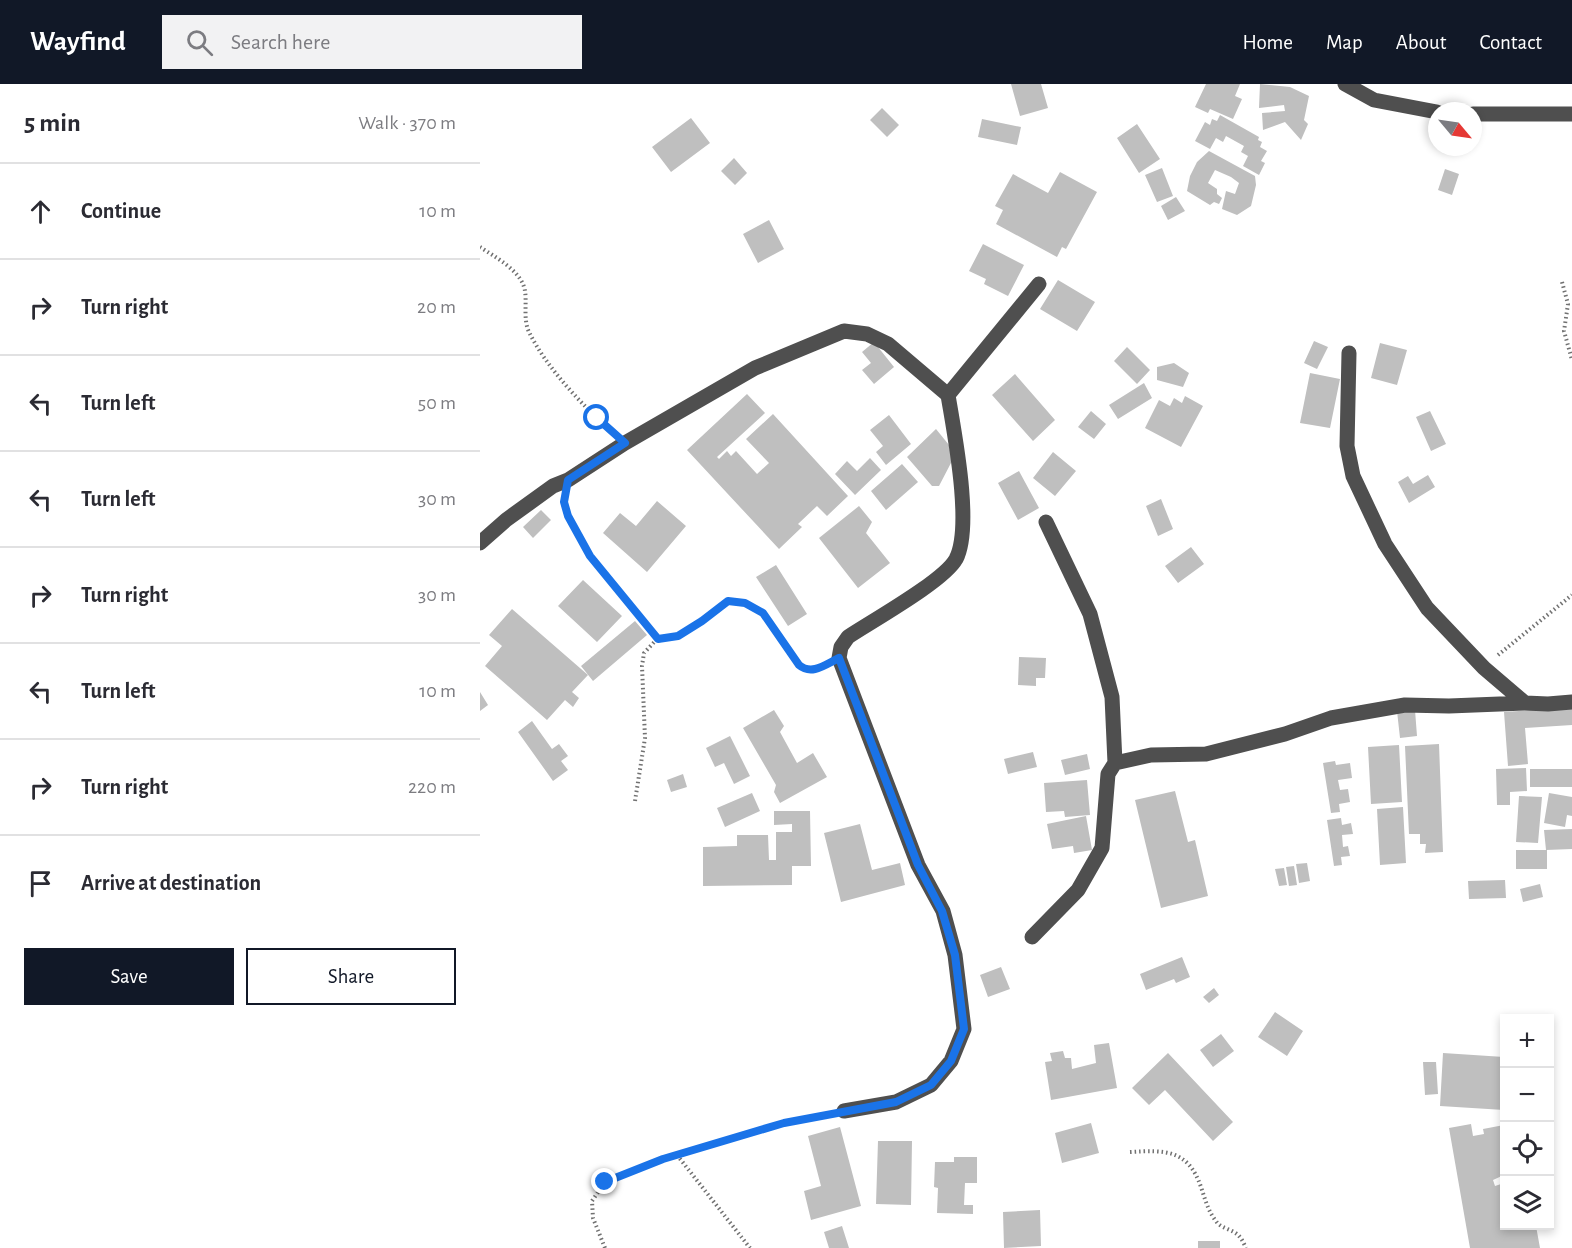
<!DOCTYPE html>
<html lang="en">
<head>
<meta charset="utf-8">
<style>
  body { margin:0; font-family:"Alegreya Sans",sans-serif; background:#f2f2f3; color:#2b2b33 }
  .controls { position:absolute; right:18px; bottom:18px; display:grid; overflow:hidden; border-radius:0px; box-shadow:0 3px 9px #0003 }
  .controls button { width:54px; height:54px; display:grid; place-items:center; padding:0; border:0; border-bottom:2px solid #e1e1e2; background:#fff; color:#2b2b33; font:30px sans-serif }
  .compass { position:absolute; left:948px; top:18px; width:54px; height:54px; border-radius:50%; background:#fff; box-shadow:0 3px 9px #0003; rotate:119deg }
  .stop { position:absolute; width:18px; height:18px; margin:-14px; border:4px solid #1a73e8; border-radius:50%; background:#fff }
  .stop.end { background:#1a73e8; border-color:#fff; box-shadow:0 2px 6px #0008 }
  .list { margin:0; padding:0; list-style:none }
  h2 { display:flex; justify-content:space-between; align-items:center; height:78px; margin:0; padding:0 24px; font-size:26px }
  h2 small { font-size:20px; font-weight:400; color:#7c7c81 }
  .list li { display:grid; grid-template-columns:39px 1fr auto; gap:18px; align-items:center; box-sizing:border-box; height:96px; padding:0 24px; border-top:2px solid #e1e1e2 }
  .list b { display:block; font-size:22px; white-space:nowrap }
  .list em { font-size:20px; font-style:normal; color:#7c7c81 }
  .actions { display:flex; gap:12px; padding:18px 24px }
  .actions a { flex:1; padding:14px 0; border:2px solid #111827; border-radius:0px; text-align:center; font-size:21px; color:#111827 }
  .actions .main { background:#111827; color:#fff }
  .icon { flex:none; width:33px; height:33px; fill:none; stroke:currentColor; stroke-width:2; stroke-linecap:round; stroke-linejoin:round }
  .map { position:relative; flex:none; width:1092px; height:1164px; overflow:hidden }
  header { display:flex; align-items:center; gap:36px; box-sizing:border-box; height:84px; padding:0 30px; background:#111827; color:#fff }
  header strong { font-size:28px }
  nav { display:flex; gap:33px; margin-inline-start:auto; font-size:21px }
  .search { width:420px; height:54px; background:#f2f2f3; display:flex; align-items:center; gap:15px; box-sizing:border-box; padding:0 21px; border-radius:0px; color:#7c7c81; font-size:22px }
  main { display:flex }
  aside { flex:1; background:#fff }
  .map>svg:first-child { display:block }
  .building { fill:#bfbfbf }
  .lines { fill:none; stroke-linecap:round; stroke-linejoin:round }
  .path { stroke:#717171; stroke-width:4; stroke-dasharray:1.5 3; stroke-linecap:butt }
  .minor { stroke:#4f4f4f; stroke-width:15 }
  .route { stroke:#1a73e8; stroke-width:8 }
</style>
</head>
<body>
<header>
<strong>Wayfind</strong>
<div class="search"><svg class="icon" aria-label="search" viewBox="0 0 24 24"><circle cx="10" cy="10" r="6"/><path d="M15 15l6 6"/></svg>Search here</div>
<nav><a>Home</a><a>Map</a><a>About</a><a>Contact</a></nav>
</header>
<main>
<aside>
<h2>5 min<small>Walk · 370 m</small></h2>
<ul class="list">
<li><svg class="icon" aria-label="ahead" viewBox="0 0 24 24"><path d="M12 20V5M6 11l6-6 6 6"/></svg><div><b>Continue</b></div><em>10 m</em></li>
<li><svg class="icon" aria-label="right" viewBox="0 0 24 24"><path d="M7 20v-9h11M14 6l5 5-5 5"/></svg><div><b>Turn right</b></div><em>20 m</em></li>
<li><svg class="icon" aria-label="left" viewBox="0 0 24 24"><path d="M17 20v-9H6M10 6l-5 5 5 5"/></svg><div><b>Turn left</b></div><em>50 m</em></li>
<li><svg class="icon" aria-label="left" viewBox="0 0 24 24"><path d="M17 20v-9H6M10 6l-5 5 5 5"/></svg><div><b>Turn left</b></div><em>30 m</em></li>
<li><svg class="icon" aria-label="right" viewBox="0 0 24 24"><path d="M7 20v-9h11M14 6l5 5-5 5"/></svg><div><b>Turn right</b></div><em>30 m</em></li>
<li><svg class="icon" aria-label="left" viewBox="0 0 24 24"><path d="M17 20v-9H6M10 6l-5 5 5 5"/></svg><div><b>Turn left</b></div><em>10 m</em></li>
<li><svg class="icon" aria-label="right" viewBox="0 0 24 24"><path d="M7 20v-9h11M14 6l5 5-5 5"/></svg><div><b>Turn right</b></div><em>220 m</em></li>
<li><svg class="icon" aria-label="arrive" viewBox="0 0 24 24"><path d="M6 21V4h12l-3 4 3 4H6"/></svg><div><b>Arrive at destination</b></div></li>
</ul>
<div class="actions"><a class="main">Save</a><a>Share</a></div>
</aside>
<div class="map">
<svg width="1092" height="1164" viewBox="0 0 1092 1164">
  <rect width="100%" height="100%" fill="#fff"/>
  <path class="building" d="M531,0h30l7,24 -28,8z
    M726,0h34l-5,12 7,3 -9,20 -23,-10 -2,4 -13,-6z
    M780,0l30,3 19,9 -5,24 4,4 -7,16 -16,-18 -22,8 -1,-17 23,-2 -1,-6 -25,3z
    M402,24l17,17 -12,12 -17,-17z
    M740,31l39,22 -1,3 4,2 -2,5 7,4 -6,10 4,2 -6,12 -16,-9 5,-10 -7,-4 3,-6 -18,-10 -3,6 -7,-4 -6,11 -15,-8 10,-19 5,3 2,-6 5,2z
    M211,34l19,25 -39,29 -19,-25z
    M502,35l39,8 -4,18 -39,-8z
    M657,40l23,35 -21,14 -22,-35z
    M729,67l46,25 1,9 -5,21 -14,9 -15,-6 4,-18 9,3 4,-11 -8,-6 -16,-7 -7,13 9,6v5l5,4 -3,6 -5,-2 -4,3 -23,-14 3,-15 7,-14z
    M254,74l13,15 -12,12 -14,-14z
    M682,84l11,28 -16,6 -12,-27z
    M965,85l14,5 -7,21 -14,-5z
    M580,88l37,20 -31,57 -4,-2 -5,10 -61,-33 7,-14 -8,-4 18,-32 35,19z
    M696,113l9,14 -17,9 -7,-14z
    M289,136l15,29 -26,14 -15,-29z
    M503,160l41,21 -16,31 -24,-12 2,-5 -17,-8z
    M578,196l37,22 -18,29 -37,-22z
    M834,257l14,6 -11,22 -13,-6z
    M394,258l20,25 -20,17 -12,-14 9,-7 -9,-11z
    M900,259l27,7 -10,35 -26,-7z
    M647,263l23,23 -13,14 -23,-23z
    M694,279l15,10 -6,14 -26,-7v-13z
    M830,289l30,6 -10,49 -30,-5z
    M535,290l40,46 -22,21 -41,-46z
    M664,299l8,15 -34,21 -9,-14z
    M267,310l18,19 -48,44 2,2 8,-8 4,5 5,-5 21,23 12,-11 -23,-24 27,-25 75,82 -21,20 -10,-10 -19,18 4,3 -23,22 -92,-99z
    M705,312l18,10 -22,41 -36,-19 14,-28 11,6 4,-8 8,5z
    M611,327l15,13 -12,15 -16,-12z
    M950,327l16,33 -15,7 -15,-34z
    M409,331l22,29 -25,21 -10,-13 7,-6 -13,-16z
    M456,345l13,16 3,16 -13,25h-7l-25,-29z
    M573,368l23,19 -21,25 -22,-18z
    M390,374l11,12 -26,25 -20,-21 12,-13 10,10z
    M422,380l16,18 -32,28 -15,-19z
    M539,387l20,37 -21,12 -20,-37z
    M948,391l7,12 -26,16 -11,-21 10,-6 5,8z
    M681,415l12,30 -15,7 -12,-30z
    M177,417l29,25 -39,46 -44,-39 17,-20 16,13z
    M379,422l13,16 -6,11 24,30 -32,25 -39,-50z
    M61,426l10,10 -18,18 -10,-11z
    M711,463l13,17 -26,19 -13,-17z
    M296,481l31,49 -19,12 -32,-49z
    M103,496l39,36 -25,26 -39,-36z
    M32,525l76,66 -16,17 7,6 -6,9 -8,-7 -18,20 -62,-54 17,-20 -13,-11z
    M155,537l12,14 -54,46 -12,-15z
    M539,573l27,1 -1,20h-9v8l-18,-1z
    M0,608l8,13 -8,6z
    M1092,623v18l-47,3 3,36 -20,2 -4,-54z
    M294,626l10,16 -4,6 17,31 16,-10 14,24 -47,26 -6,-11 2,-7 -33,-57z
    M935,626l2,26 -17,2 -3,-27z
    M52,637l20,28 7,-5 9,12 -7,5 7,9 -15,11 -35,-49z
    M250,652l20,40 -16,8 -10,-21 -9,4 -9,-19z
    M959,660l4,108 -18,1 1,-9h-6v-10h-11l-4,-88z
    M919,661l3,57 -31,2 -3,-57z
    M553,668l4,15 -29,7 -4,-15z
    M607,670l3,15 -25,6 -4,-15z
    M855,677l1,4 14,-2 2,15 -14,2 2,10 8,-1 2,13 -11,2 1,8 -9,1 -8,-50z
    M1046,684l1,23 -17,1v13h-13l-1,-36z
    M1050,685h42v18h-42z
    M203,690l4,13 -16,5 -4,-12z
    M607,696l3,35 -25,2 -1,-6 -18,1 -2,-29z
    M695,707l13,51 7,-2 13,56 -47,12 -26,-108z
    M272,709l8,18 -35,16 -8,-19z
    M1069,709l23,4v19l-5,-1 -2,12 -21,-4z
    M1039,712l23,1 -4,46 -22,-1z
    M923,723l3,56 -26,2 -3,-56z
    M294,727h36l1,55h-19v19l-89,1v-39l34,-1v-11h31l1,25h7v-28h16v-8l-18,1z
    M606,732l6,34 -18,3 -1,-7 -21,3 -5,-25z
    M861,734l1,7 9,-2 2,11 -11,1 1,12 5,-1 2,10 -9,1 1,8 -8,1 -7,-46z
    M380,740l12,46 28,-7 5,22 -64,17 -17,-69z
    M1092,745v20l-26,1 -2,-20z
    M1036,766h31v19h-31z
    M827,779l3,18 -11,2 -3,-19z
    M814,782l3,19 -8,1 -3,-19z
    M804,784l3,17 -8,1 -4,-17z
    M1025,796l1,18 -37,1 -1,-18z
    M1060,800l3,13 -20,5 -3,-13z
    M702,873l8,20 -14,6 -2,-4 -28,11 -6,-16z
    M521,883l9,22 -22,8 -8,-22z
    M734,904l5,7 -10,8 -6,-6z
    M795,928l28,19 -16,25 -29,-19z
    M741,950l13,17 -21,16 -13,-17z
    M629,959l8,45 -66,12 -6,-38 7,-1 -2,-8 13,-2 2,7h6l1,11 24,-6 -2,-18z
    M688,969l65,69 -20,19 -48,-51 -16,15 -17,-17z
    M963,969l61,4v53l-64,-4z
    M943,978h13l2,32 -13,1z
    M611,1039l8,30 -37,10 -7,-30z
    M991,1040l2,12 11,-2 -1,-5 21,-4v50l-11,5 2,6 9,-3v43h32l4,22h-70l-21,-120z
    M360,1043l21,79 -50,14 -7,-29 17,-5 -13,-50z
    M398,1057h34l-1,64 -35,-1z
    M474,1073h23v26h-12l-1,22h9v9l-36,-1 1,-25 -4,-1 1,-25h19z
    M560,1126l1,36 -37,2 -1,-36z
    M362,1142l7,22h-20l-5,-16z
    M718,1157h22v7h-22z"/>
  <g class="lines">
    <path class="path" d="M0,163c15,10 42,24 45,44 2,13 -2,28 4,41 17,35 53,73 82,99
      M1082,198l6,22 -4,27 8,29
      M85,418l3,14 22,40 68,82 20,-2 24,-14 26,-21 17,2 18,10 36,52c9,8 14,6 23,1
      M1018,571l74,-60
      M155,717l10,-63 -3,-72 2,-13 14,-15
      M650,1068c35,-2 58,-3 71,35 4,12 7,24 15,34 5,8 17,8 23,15 3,3 5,8 7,12
      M197,1071l73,93
      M125,1164l-12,-30 -1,-17 13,-19 58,-23 57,-18 64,-18 42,-8"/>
    <path class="minor" d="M865,0l29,16 63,12
      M993,30h99
      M869,269l-2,93 6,30 32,68 42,64 57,60 41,35 23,1 24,-2
      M468,311l91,-111
      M566,438l44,92 22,83 3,66
      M0,459l26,-23 47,-34 15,-6 57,-37 130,-75 89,-37 23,3 21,10 60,51c6,37 25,131 8,164 -12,22 -84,62 -108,78l-7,10 -2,11 79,207 25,46 12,44 9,74 -13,32 -20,24 -35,17 -52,9
      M552,853l46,-47 24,-42 6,-74 7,-11 36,-8 55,-1 79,-20 46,-16 74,-13 44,1 76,-3"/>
  </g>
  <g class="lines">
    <path class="route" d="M117,334l28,25 -57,37 -4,22 4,14 22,40 68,83 20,-3 24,-15 26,-20 17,2 18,10 36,52c13,11 27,-1 40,-7l79,207 24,46 13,44 9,74 -13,32 -20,24 -35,17 -112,21 -121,36 -58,23"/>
  </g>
</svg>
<div class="controls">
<button>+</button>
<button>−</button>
<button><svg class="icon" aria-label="locate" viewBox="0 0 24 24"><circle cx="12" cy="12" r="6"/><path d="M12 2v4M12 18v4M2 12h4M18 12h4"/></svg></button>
<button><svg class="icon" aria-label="layers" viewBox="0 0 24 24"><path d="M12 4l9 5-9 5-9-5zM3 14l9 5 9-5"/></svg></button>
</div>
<svg class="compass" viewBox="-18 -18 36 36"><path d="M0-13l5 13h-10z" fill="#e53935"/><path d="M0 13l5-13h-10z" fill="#7c7c81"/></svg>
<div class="stop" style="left:117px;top:334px"></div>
<div class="stop end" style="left:125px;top:1098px"></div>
</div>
</main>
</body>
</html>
